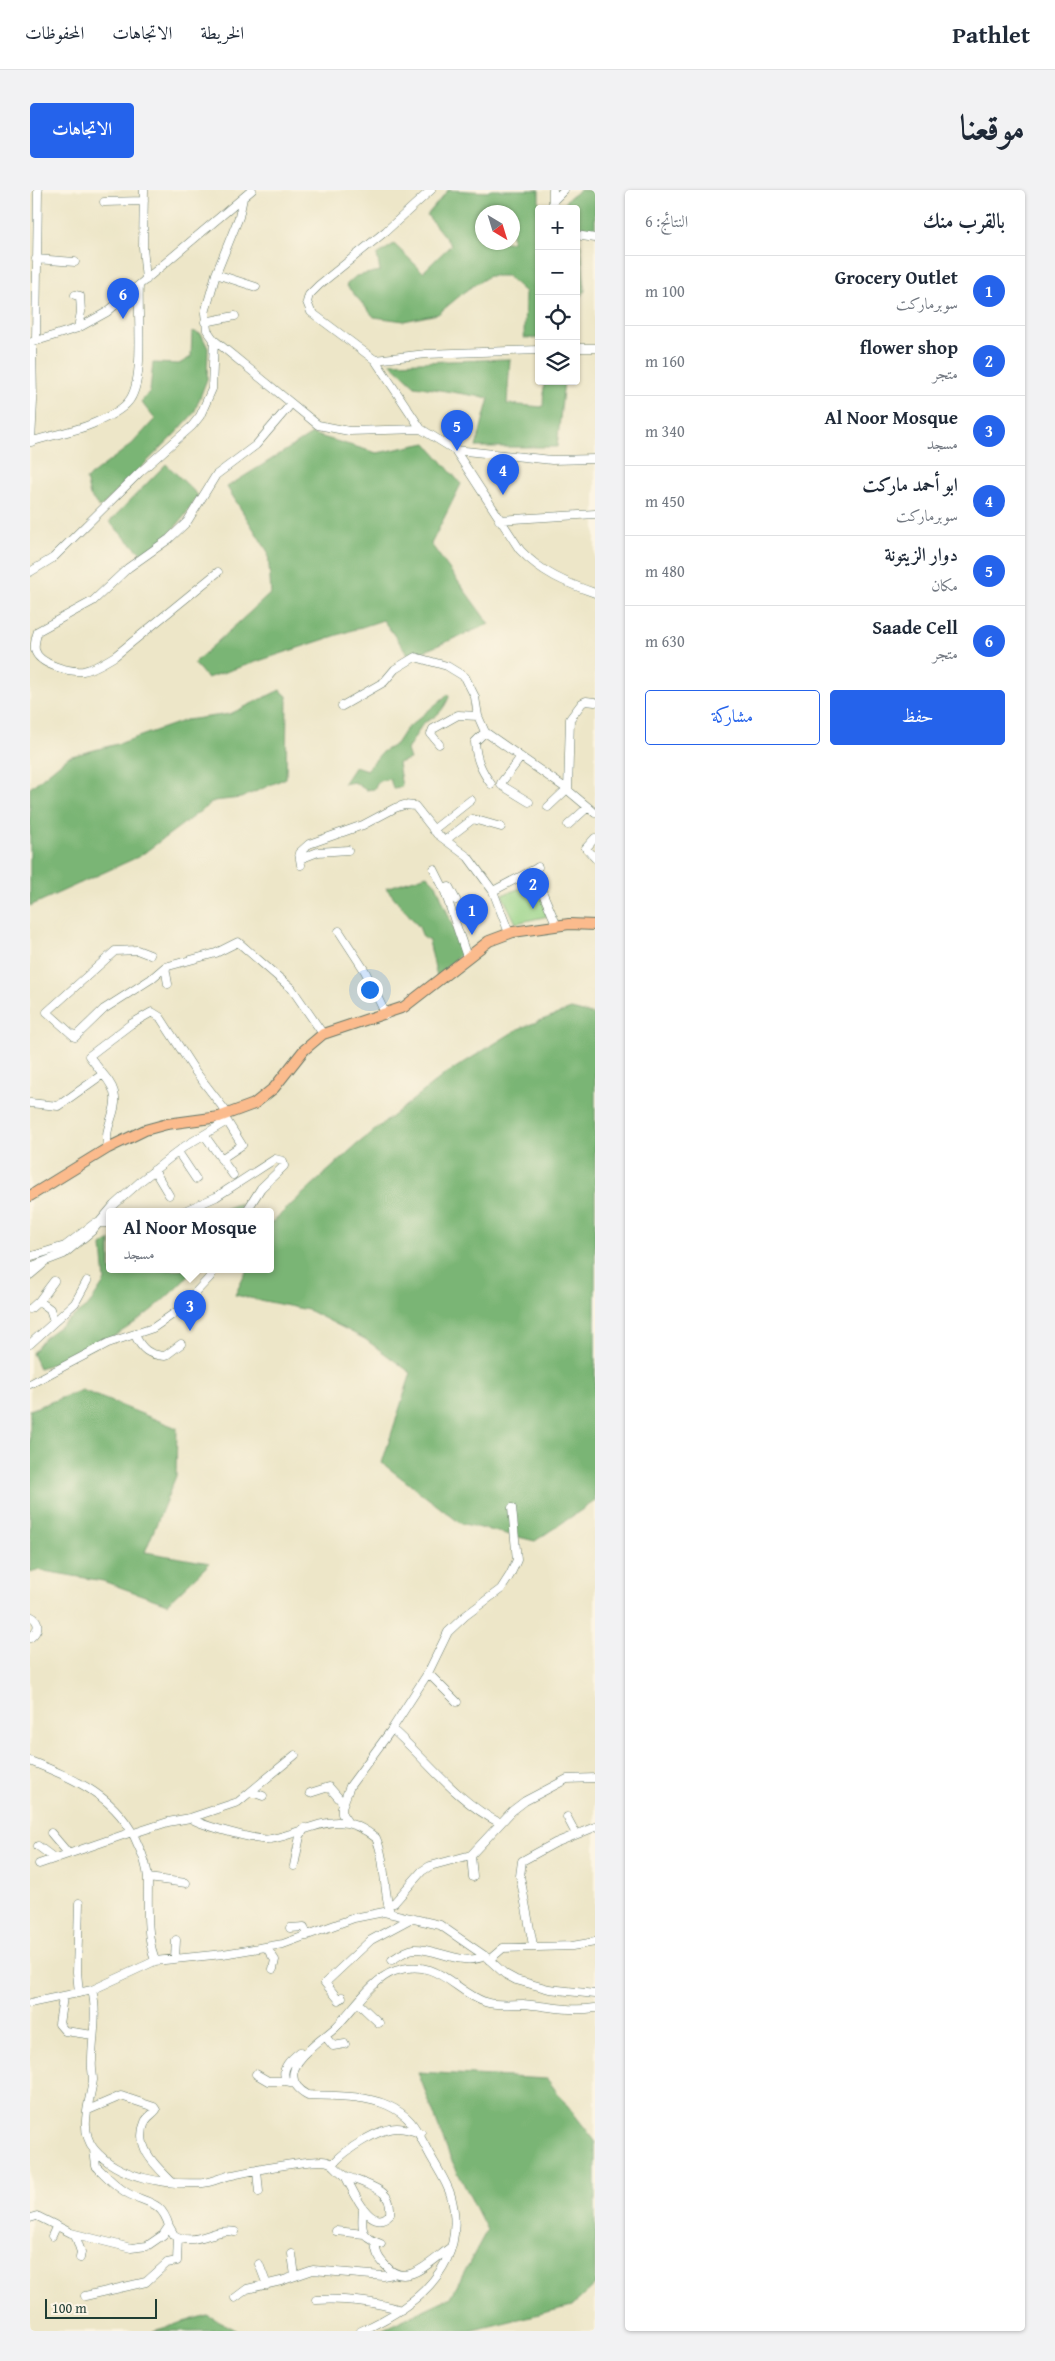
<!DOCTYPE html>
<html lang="ar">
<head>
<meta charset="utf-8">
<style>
  body { margin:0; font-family:"Gentium Book Plus",Amiri,serif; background:#f2f2f3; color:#1f2937; direction:rtl }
  .controls { position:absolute; right:15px; top:15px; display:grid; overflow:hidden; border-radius:5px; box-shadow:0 1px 4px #0004 }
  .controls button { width:45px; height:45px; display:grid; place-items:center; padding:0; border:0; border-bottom:1px solid #e0e1e3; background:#fff; color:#1f2937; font:25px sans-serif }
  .compass { position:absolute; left:445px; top:15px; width:45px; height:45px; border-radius:50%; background:#fff; box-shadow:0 1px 4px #0004; rotate:142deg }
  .scale { position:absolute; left:15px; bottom:12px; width:112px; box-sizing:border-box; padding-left:5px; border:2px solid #1f3d34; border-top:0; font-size:14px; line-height:18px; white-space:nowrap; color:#1f3d34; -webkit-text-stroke:4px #fcf5e5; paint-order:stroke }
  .you { position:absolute; left:339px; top:799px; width:18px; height:18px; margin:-12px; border:4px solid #fff; border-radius:50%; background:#1a73e8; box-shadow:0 0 0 8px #1a73e833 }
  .badge { display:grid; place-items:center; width:32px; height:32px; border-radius:50%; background:#2563eb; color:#fff; font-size:16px; font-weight:700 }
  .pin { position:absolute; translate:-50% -41px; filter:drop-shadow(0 1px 2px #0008) }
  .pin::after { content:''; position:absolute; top:26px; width:18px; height:15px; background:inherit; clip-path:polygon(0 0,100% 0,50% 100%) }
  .popup { position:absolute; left:76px; top:1018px; width:168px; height:65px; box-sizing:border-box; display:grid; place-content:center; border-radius:5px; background:#fff; filter:drop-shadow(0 1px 4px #0005); font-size:16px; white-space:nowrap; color:#747a83 }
  .popup b { font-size:19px; color:#1f2937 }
  .popup::after { content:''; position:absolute; left:50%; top:100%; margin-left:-10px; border:10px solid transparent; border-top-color:#fff }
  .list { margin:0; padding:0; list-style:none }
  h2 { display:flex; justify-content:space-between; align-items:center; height:65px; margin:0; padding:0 20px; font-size:21px }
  h2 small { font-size:16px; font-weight:400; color:#747a83 }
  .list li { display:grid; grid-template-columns:32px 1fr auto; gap:15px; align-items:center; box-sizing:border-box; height:70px; padding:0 20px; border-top:1px solid #e0e1e3 }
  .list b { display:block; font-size:19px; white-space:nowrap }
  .list p { margin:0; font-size:16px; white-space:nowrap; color:#747a83 }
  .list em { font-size:16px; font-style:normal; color:#747a83 }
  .actions { display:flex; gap:10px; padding:15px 20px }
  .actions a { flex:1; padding:11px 0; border:1px solid #2563eb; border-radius:5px; text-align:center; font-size:18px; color:#2563eb }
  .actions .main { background:#2563eb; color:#fff }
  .icon { flex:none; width:28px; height:28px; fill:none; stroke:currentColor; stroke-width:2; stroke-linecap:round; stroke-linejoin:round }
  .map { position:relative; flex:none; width:565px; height:2141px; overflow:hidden; direction:ltr; border-radius:5px }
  header { display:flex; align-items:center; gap:30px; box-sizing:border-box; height:70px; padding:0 25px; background:#fff; border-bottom:1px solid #e0e1e3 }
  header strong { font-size:24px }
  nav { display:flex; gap:28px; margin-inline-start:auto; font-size:18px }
  .intro { display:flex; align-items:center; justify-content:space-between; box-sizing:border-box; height:120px; padding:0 30px }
  h1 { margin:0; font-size:35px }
  .button { padding:12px 22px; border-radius:5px; background:#2563eb; color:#fff; font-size:18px; font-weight:700 }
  main { display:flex; gap:30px; padding:0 30px }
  aside { flex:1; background:#fff; border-radius:5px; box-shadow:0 1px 4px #0004 }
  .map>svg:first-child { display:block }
  .green { fill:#98d387; stroke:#5c885e }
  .forest { fill:#7ab574; stroke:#4c7954; fill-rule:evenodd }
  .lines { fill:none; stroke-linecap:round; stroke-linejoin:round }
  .minor-casing { stroke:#677868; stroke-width:9 }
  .major-casing { stroke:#677868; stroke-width:12 }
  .minor { stroke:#fff; stroke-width:8 }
  .major { stroke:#fbbb8d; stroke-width:10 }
</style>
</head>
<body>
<header>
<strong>Pathlet</strong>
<nav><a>الخريطة</a><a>الاتجاهات</a><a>المحفوظات</a></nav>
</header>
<div class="intro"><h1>موقعنا</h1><a class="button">الاتجاهات</a></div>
<main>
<aside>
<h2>بالقرب منك<small>النتائج: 6</small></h2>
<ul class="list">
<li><span class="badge">1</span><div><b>Grocery Outlet</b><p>سوبرماركت</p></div><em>100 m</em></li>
<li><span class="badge">2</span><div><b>flower shop</b><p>متجر</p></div><em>160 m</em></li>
<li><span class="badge">3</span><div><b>Al Noor Mosque</b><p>مسجد</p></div><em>340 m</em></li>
<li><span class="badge">4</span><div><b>ابو أحمد ماركت</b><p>سوبرماركت</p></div><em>450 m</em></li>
<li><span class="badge">5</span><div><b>دوار الزيتونة</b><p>مكان</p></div><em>480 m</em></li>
<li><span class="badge">6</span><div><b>Saade Cell</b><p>متجر</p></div><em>630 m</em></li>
</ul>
<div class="actions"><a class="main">حفظ</a><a>مشاركة</a></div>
</aside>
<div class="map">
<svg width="565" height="2141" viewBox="0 0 565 2141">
  <rect width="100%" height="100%" fill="#fcf5e5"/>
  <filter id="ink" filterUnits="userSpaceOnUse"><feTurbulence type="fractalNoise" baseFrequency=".02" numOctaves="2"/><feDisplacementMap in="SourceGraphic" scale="10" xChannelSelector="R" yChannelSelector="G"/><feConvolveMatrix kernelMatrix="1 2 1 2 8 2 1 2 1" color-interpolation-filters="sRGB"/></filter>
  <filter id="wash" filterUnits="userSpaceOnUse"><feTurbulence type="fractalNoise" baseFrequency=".0096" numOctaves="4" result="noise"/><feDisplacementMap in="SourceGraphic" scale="20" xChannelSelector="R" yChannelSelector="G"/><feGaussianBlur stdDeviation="1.12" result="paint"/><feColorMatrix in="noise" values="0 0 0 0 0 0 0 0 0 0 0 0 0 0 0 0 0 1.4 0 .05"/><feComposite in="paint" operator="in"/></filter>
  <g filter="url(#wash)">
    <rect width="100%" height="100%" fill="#ede6c8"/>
    <path class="green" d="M505,693l13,33 -32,7 -14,-28z"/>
    <path class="forest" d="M418,0l40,2 1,-2h50v148h-15l1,-46 -18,-16h-18l-21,13 -30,25 -34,7 -30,-4 -28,-32 10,-9 24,-5 -3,-16 17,-11 29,28 28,-27 -24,-30zM452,22h30v30h-30z
      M550,0h15v42l-19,-3v-20h-12l2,-9z
      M546,52l5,3 4,46 -9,10z
      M162,141l9,3 7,14 -1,31 -13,34 -19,21 -75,74 -10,-12 -4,-17 46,-35 23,-25 -14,-17 9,-11 3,-28 26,1 12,-7z
      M480,169l-3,45 36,3 1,-26h20l-7,66h-81l13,-49 -74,-12 -25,-23z
      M282,244l65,19 49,-10 35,41 -30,60 58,80 -79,33 -27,-37 -176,58 -13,-15 77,-70 -3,-41 -41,-65z
      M136,274l32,31c-14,25 -31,43 -54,61l-35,-34z
      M250,500l7,6 -1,82 -45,20 -27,3 -74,55 -110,50v-118l38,-31 53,-14 65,-23 44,-6z
      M418,504l1,3c-5,13 -13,21 -26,26l-16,27 3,9 -12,4 4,24 -9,1 -3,-9 -11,2 -5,8 -8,1 -12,-8 -11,2 12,-18 12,4 15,-18 14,-8 9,-14z
      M397,685l9,9 27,68 -26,25 -8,-36 -6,-4 -4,-10 -33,-39z
      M541,819l24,6v486l-60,40 -75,-18 -78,-60 29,-90 -46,-34 -57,-29 -73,-15 12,-25h23v-46l85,-78 89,-71 74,-46z
      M210,1013l-2,9h-22z
      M80,1050v30h84c-45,48 -91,80 -155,98l-7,-15 12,-15 45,-33 16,-24 -3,-35z
      M52,1200l95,38 -1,48 -31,76 65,11 -43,41 -64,-23 -65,-11 -8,2v-162z
      M388,1882l129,7 48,62v144l-23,21 -102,25h-91l72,-34 36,-67 -38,-75z
      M177,2125l31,16h-85z"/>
  </g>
  <g filter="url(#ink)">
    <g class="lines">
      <g class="minor-casing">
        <path id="minor" d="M114,0l-1,57 3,33
          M401,0l-45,41 -67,54 -10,10 -2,7 4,10 64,48 51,-6 113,-4
          M523,0v19
          M213,8l-4,19 -23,57 -11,39 2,17 7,10 104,85 31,6 72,-2
          M524,10l10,-10
          M74,12l40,-1
          M546,45l19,3
          M6,69l39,3
          M186,84l40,13
          M45,105l5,1 1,16 -3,16
          M175,132l30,-6
          M6,151l2,-151
          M0,153l48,-15 29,-16 145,-122
          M546,158h19
          M345,170l46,69 34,21 65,100c22,23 46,33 75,43
          M0,252c20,-7 43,-10 62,-18 12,-5 28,-12 36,-22 18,-20 9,-89 11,-116
          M1,252l2,-41 -1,-59
          M425,260l97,10 43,-1
          M469,330l96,-6
          M0,382l23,-14 86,-85 53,-47 8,-10 12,-27 2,-49
          M188,382l-103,84c-10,6 -20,13 -32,15 -13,1 -44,-6 -48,-21 -1,-6 1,-13 3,-19l55,-30 35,-33 41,-29 18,-17 29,-47 40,-30 35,-41
          M312,516l42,-24 11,-13 20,-12 32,9 18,11 10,20 3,19 7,16 79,55 31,26
          M455,542l-10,10c1,17 6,28 16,42
          M409,554l-8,-10 2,-5 25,-14 20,1
          M491,567l-20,26v2l28,17
          M538,601l2,-72 12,-16 4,-2 9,1
          M518,617l19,-18
          M538,635l20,-18
          M403,640l38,-30
          M565,648l-9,10 9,10
          M417,649l26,-20 28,8
          M270,669l18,-7 30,-2
          M271,675l-2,-12 10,-9 54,-19 32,-17 9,-3 11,1 22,28 31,23 25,34 16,42
          M508,677l-3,2v6l22,51
          M404,679l10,20 23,68
          M414,699l5,-2 7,13
          M463,701l42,-22
          M309,741l26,40 21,44
          M120,765l-13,-5 -22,1 -68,61 28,25 29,-28 47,-30 14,-12
          M138,794l-3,-17 51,-14 22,-11 54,47 31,45
          M73,884l-14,-18 42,-32 21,-12 8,5 35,54 33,43
          M0,913l28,3 45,-32c28,31 -2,45 5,74
          M175,946l28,39
          M148,962l18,27
          M191,969l21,-14 -18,-29
          M124,980l15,25
          M152,1022l34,-15 59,-38 8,2 1,5 -23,22 -15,24
          M68,1033h12
          M2,1066l33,-10 30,-23
          M0,1077l34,-13 28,-23 22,-26 28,-25 43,-34 37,-22 -3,-7
          M0,1085l12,-10
          M9,1111l11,8 4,12
          M0,1119l9,-8 15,-20
          M105,1145c7,15 14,20 30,21l16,-12
          M0,1154l45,-41 12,-22
          M0,1194l78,-41 45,-15 26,-18 31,-33 4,-7
          M0,1426c11,5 9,15 0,22
          M398,1483l29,29
          M362,1539c36,32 64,72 108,94
          M0,1571c45,18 89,36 108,84 5,10 9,22 10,33 0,28 -2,57 7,83
          M222,1602l11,4
          M280,1603l19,-6 14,16
          M537,1627l9,17
          M160,1628l48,-16 57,-47
          M317,1631l-5,-7v-7l8,-21 42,-57 36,-56 20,-41 17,-16 36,-27 9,-14 7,-15 -5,-52
          M21,1643l17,20
          M104,1643l34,-11 22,-4c11,7 69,24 81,21 41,-7 65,-34 105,-1 10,23 7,50 14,75
          M8,1656l16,12
          M441,1665l2,22
          M9,1674l93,-32
          M264,1676l6,-30 5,-8
          M118,1688l38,5
          M49,1713l-2,69 2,21
          M358,1714l6,-1 28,-32 8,-5 41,-11 41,-44 13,-10 42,-22 28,-1
          M260,1738l14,-1 3,9
          M503,1755l-13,-69 2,-15 33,-18 40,-16
          M236,1757l9,13 -2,9
          M145,1768l1,-18
          M362,1770c6,-4 14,-10 22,-11 23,-1 48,18 71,7
          M459,1770l14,-12 69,-2 23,-4
          M62,1800c6,23 0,48 0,71 -1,6 1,13 1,19 -3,22 -15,49 1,69 25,30 73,36 109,34 9,-1 19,-6 29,-8 24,-5 66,-14 90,-14 13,0 14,10 24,15 5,3 12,4 18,7 15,6 28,11 26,31 -20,21 -37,-25 -45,-38
          M33,1807l-4,27 6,7 28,4
          M312,1807l-3,3 -14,-17 46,-43 41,-22
          M0,1813l62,-13 63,-29 68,-7 60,-10 71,-26 30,-6 56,13 45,31 20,18 11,6 33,9 46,5
          M328,1813l21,20
          M295,1846l8,10 12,-2
          M226,1884l12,7h18
          M265,1893l-9,-2c-6,-13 5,-22 14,-29
          M58,1920l33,-14 33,11 2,3c-4,5 -9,7 -11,12 -11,25 11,44 26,59
          M303,1974c12,-14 46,-36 64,-36 8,0 16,3 24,5
          M227,1981l2,21
          M333,2020c-2,20 -2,27 18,34
          M0,2028l7,-2 34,17 60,15 16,-2 16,-11 6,-9c-7,-24 -20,-23 -38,-31 -13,-6 -25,-19 -35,-29l-2,-16
          M139,2036l5,9c21,13 40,-8 61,-3
          M306,2041l28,3
          M45,2044l6,18 -1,6
          M22,2046l4,-9
          M345,2052c1,11 3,16 11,24 20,24 46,-6 65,-19
          M262,2064l3,22
          M229,2074l8,21
          M55,2106l61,-14 21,-19 10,-2 1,-24
          M205,2108l12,-9 34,-8 32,-11 70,6 10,-2
          M286,2110c26,-2 61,2 85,10
          M331,2141c56,-25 108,-66 90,-135 -4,-14 -14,-28 -21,-41 -13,-23 -16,-38 -43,-50 -23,-10 -54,-9 -79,-10 -24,-13 -15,-31 1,-45 8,-8 18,-15 26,-22 17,-17 38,-50 60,-57 42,-15 60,21 90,31 12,4 26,2 38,2 25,2 47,8 72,4"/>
      </g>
      <g class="major-casing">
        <path id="major" d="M0,1006l78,-48 37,-18 22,-6 52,-7 35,-13 20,-16 30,-38 19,-16 81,-27 85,-66 24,-9 56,-8 26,1"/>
      </g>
      <use href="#minor" class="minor"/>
      <use href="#major" class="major"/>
    </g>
  </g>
</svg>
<div class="controls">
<button>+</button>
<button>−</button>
<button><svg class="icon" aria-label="locate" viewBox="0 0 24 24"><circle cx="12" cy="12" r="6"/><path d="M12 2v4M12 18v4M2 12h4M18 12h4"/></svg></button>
<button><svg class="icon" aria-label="layers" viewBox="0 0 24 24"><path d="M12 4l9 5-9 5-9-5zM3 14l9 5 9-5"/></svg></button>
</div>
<svg class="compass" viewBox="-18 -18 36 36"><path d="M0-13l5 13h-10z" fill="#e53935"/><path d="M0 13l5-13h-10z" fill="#747a83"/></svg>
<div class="scale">100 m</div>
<div class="you"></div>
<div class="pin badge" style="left:442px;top:745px">1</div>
<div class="pin badge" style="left:503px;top:719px">2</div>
<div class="pin badge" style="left:160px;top:1141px">3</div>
<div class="popup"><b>Al Noor Mosque</b>مسجد</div>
<div class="pin badge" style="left:473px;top:305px">4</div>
<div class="pin badge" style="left:427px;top:261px">5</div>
<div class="pin badge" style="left:93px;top:129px">6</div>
</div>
</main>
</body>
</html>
